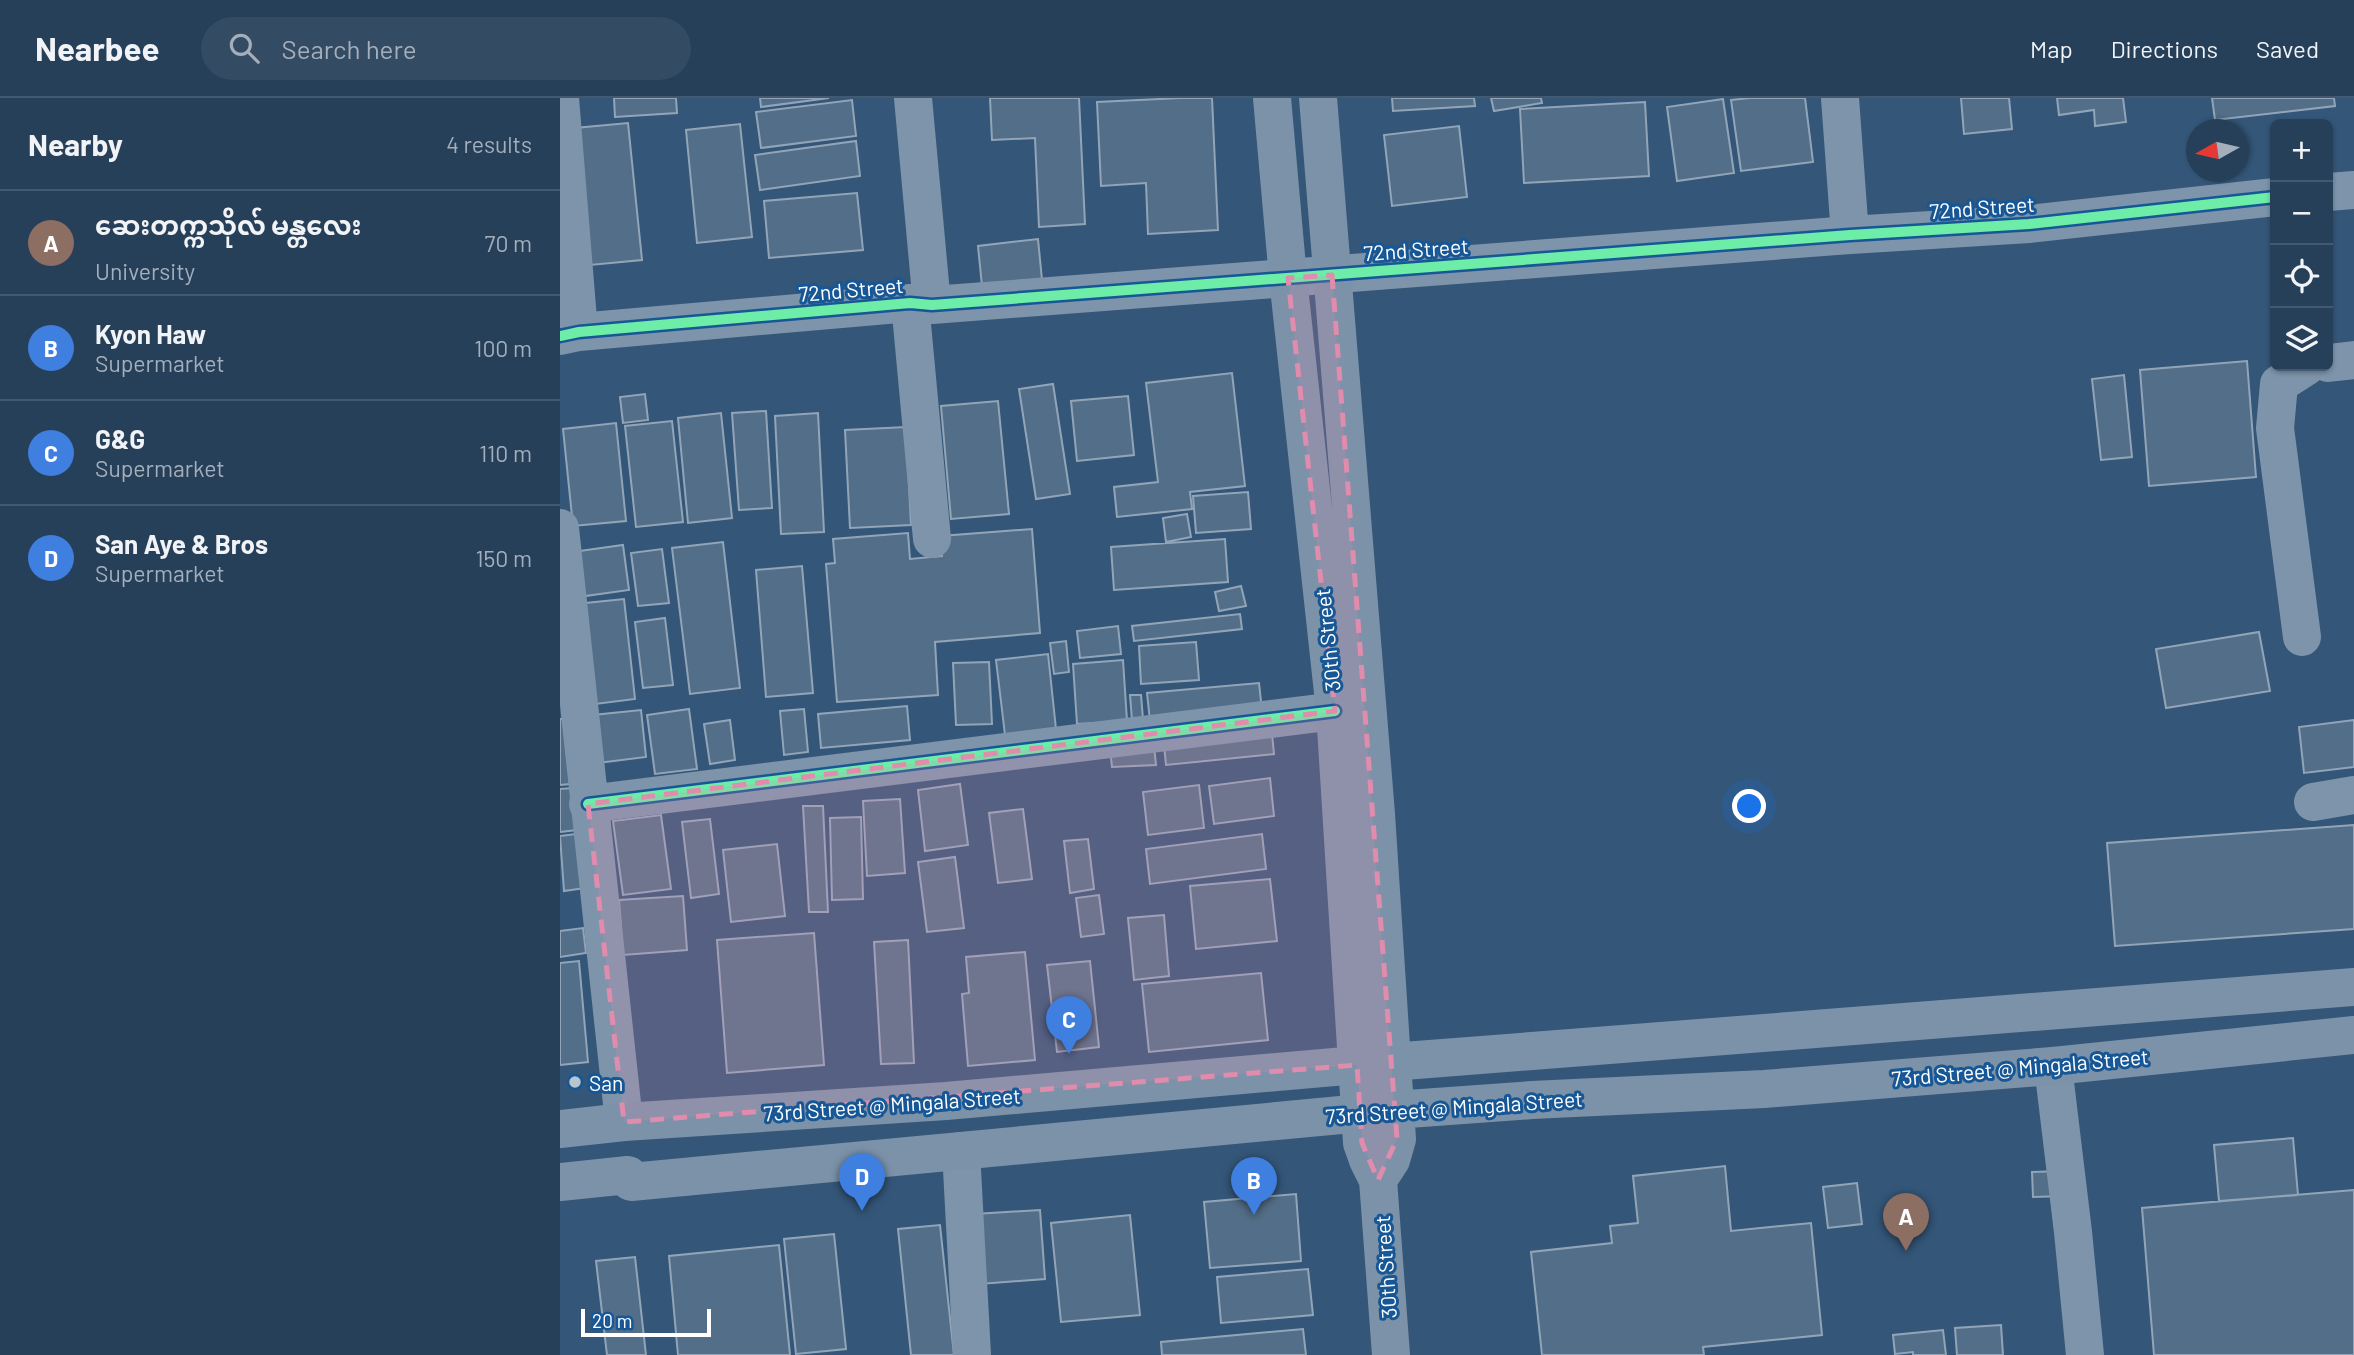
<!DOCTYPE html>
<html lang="en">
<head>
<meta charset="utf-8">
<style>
  body { margin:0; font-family:Barlow,"Noto Sans Myanmar",sans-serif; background:#334b63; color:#f1f3f6 }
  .controls { position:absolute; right:21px; top:21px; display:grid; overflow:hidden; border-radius:10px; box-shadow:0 2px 5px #0004 }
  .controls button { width:63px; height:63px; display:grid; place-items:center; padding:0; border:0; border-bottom:2px solid #435970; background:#27405a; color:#f1f3f6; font:35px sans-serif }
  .compass { position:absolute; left:1626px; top:21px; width:63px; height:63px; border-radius:50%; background:#27405a; box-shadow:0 2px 5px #0004; rotate:262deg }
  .scale { position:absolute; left:21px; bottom:18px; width:130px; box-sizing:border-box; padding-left:7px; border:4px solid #fff; border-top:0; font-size:19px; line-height:24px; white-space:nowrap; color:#fff; -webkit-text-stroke:5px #175795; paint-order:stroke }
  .you { position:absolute; left:1190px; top:709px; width:24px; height:24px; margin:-18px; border:5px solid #fff; border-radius:50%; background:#1a73e8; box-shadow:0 0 0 10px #1a73e833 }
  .badge { display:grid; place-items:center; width:46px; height:46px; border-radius:50%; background:#90b9f0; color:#fff; font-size:23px; font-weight:700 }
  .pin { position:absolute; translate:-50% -58px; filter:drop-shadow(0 2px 4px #0008) }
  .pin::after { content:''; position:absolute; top:37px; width:24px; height:21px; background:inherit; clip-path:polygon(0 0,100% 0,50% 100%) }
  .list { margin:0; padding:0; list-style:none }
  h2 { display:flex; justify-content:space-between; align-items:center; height:91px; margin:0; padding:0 28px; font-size:30px }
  h2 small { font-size:23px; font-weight:400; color:#a4afbb }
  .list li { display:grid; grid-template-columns:46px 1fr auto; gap:21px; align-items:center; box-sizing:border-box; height:105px; padding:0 28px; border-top:2px solid #435970 }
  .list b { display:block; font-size:26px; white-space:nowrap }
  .list p { margin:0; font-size:23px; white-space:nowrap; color:#a4afbb }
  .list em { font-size:23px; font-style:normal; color:#a4afbb }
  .icon { flex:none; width:38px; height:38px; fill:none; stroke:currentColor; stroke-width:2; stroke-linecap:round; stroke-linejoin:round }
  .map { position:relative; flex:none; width:1794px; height:1257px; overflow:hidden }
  header { display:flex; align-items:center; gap:42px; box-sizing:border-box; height:98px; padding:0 35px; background:#27405a; border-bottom:2px solid #435970 }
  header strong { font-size:33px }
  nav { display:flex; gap:38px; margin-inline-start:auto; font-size:24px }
  .search { width:490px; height:63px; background:#334b63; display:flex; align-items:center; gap:18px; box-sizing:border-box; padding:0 24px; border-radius:38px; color:#a4afbb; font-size:26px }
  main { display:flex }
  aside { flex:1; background:#27405a }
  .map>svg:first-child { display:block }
  .building { fill:#536e88; stroke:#92a5b8; stroke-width:2 }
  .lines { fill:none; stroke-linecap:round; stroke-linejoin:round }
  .minor { stroke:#7d94ab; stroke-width:38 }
  .major { stroke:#7b92a9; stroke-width:38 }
  .cycleway-casing { stroke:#175795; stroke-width:15 }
  .cycleway { stroke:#6deda7; stroke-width:10 }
  .marked { fill:#e08cad; fill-opacity:0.2; stroke:#e08cad; stroke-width:5; stroke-dasharray:14 9; stroke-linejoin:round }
  .poi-dot { fill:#b8c4d0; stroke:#175795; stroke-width:2.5 }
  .labels { text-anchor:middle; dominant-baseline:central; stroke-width:6; stroke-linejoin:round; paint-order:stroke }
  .street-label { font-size:21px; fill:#fff; stroke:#175795 }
  .poi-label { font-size:21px; fill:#fff; stroke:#175795; text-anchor:start }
</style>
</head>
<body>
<header>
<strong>Nearbee</strong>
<div class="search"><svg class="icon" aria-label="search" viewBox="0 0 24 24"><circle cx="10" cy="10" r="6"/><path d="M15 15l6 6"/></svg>Search here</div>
<nav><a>Map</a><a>Directions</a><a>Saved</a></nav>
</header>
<main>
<aside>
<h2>Nearby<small>4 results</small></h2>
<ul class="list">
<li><span class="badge" style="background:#8d6e63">A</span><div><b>ဆေးတက္ကသိုလ် မန္တလေး</b><p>University</p></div><em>70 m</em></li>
<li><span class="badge" style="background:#3f7fe0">B</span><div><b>Kyon Haw</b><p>Supermarket</p></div><em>100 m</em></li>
<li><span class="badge" style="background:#3f7fe0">C</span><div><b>G&amp;G</b><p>Supermarket</p></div><em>110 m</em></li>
<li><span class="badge" style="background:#3f7fe0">D</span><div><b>San Aye &amp; Bros</b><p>Supermarket</p></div><em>150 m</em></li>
</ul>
</aside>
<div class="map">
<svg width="1794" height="1257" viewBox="0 0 1794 1257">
  <rect width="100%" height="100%" fill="#345678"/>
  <path class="building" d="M54,0h62l1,15 -62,4z
    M200,0h69l-68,9z
    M430,0h89l6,126 -46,3 -4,-89 -43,2z
    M621,0h31l6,132 -70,4 -2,-51 -45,3 -4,-84z
    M832,0h82l1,8 -82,5z
    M931,0h50l1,5 -48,8z
    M1190,0h55l8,64 -72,9 -10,-71z
    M1401,0h48l3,31 -48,5z
    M1497,0h66l3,24 -31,4 -1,-16 -35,5z
    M1652,0h122l1,8 -120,14z
    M1163,1l11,74 -57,8 -10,-74z
    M292,2l4,36 -95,12 -5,-36z
    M1085,4l4,74 -125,7 -4,-74z
    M68,25l14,137 -52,5 -15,-137z
    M180,26l12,113 -55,6 -11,-113z
    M899,28l8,71 -75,9 -8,-71z
    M296,43l4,35 -100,14 -5,-35z
    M297,95l6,57 -94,8 -5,-57z
    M478,141l4,41 -60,6 -4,-40z
    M1687,263l9,116 -107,9 -9,-116z
    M672,275l13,113 -55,6 2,17 -75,8 -3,-30 44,-5 -12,-99z
    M1564,277l8,82 -31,3 -9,-81z
    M493,286l17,110 -34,5 -17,-110z
    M85,296l3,26 -25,3 -3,-26z
    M568,298l6,59 -57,6 -6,-60z
    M438,303l11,113 -58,5 -10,-113z
    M206,313l6,97 -33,2 -7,-97z
    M161,315l11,105 -44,5 -10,-105z
    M258,315l6,119 -43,2 -6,-118z
    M112,323l11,101 -47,5 -11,-101z
    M56,325l10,98 -53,5 -10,-97z
    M346,329l5,98 -61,3 -5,-98z
    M688,394l3,37 -55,4 -3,-37z
    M627,416l4,23 -25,5 -3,-24z
    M472,431l8,104 -105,9 3,53 -101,7 -11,-138 9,-1 -2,-24 75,-6 2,26 32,-3 -1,-20z
    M665,441l3,43 -114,8 -3,-43z
    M163,444l17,146 -50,6 -18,-146z
    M63,447l6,45 -51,7 -6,-45z
    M102,451l7,54 -31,3 -7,-53z
    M242,468l11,127 -47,4 -10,-127z
    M681,488l5,20 -27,5 -4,-19z
    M64,501l11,100 -47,6 -12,-101z
    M680,516l2,15 -108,12 -2,-15z
    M105,520l8,67 -30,3 -8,-66z
    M558,528l3,28 -41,4 -3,-27z
    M1699,534l11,59 -104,17 -10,-59z
    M506,543l3,31 -15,2 -4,-31z
    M636,544l3,38 -58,4 -2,-38z
    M488,556l8,75 -51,6 -9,-75z
    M563,562l4,61 -50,3 -4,-60z
    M429,564l3,62 -36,1 -3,-62z
    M699,585l3,28 -112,10 -3,-28z
    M570,597h11l2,24 -11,1z
    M347,608l3,34 -89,8 -3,-34z
    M129,611l8,60 -42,5 -8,-59z
    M244,611l4,43 -24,3 -4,-44z
    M81,612l5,47 -48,6 -5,-48z
    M0,621h3l7,65 -10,1z
    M170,622l5,40 -25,4 -6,-40z
    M1794,622v47l-50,6 -5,-46z
    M712,636l2,20 -108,11 -2,-20z
    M594,648l2,19 -44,2 -2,-19z
    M710,680l4,38 -60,8 -5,-38z
    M400,686l8,61 -43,6 -7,-61z
    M639,687l5,43 -56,7 -5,-43z
    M13,690l4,42 -17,2v-43z
    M340,701l5,74 -38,3 -4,-75z
    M243,708h20l5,106h-19z
    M463,711l9,70 -34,4 -9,-70z
    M101,717l10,74 -48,6 -10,-74z
    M301,719l2,82 -31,1 -2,-82z
    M150,721l9,75 -28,4 -9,-76z
    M1794,727v104l-239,17 -8,-103z
    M32,734l7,54 -35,5 -4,-55z
    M702,736l4,35 -116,15 -4,-35z
    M528,741l6,50 -24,4 -6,-52z
    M217,746l8,72 -54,6 -8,-72z
    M395,759l9,71 -37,4 -9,-70z
    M710,781l7,62 -81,8 -6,-63z
    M539,797l5,39 -23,3 -5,-39z
    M123,798l4,54 -64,5 -4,-55z
    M604,817l5,61 -35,4 -6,-62z
    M23,830l3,25 -26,4v-26z
    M254,835l10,132 -97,8 -10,-133z
    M348,842l6,123 -33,1 -7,-122z
    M465,854l10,108 -67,6 -6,-72 7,-1 -3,-36z
    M19,863l9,101 -28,3v-102z
    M530,863l9,86 -42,5 -10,-87z
    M701,875l7,67 -119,12 -7,-68z
    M1733,1040l5,57 -79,6 -5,-56z
    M1165,1068l6,65 80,-8 11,112 -119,12 1,8h-162l-11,-103 81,-9 -2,-17 28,-3 -5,-47z
    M1502,1073l2,25 -31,1 -1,-25z
    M1297,1085l5,41 -34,4 -5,-41z
    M1794,1092v165h-200l-12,-147z
    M736,1096l5,67 -91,7 -6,-66z
    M480,1112l5,69 -65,5 -5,-70z
    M570,1117l10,100 -79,7 -10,-99z
    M380,1127l14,130h-43l-13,-126z
    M274,1136l12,115 -50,5 -12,-115z
    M219,1147l11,110h-112l-9,-99z
    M75,1159l11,98h-39l-11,-94z
    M748,1171l5,46 -92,8 -4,-46z
    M1441,1227l2,30h-46l-2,-27z
    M743,1231l3,26h-144l-1,-13z
    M1383,1232l3,25h-33v-3l-18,2 -2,-19z"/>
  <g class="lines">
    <path class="minor" d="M0,0l19,234
      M353,0l19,207
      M1280,0l10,137
      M1768,94l26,-2
      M350,205l22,236
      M0,238l19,-4 331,-29 22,2 918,-70 179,-11 246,-27
      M1768,265l26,-3
      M0,430l64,594
      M1742,539l-27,-209 4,-44 28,-18
      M1753,704l41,-7
      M28,706l747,-93
      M1493,968l20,166 12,123
      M401,1053l11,204"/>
    <path class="major" d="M712,0l16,180 47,433 27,432 6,17 10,20 13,175
      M758,0l58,716 21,325 -6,21 -13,20
      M0,1031l64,-7 322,-21 445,-39 963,-75
      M0,1084l68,-7 3,7 763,-72 138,-10 232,-11 289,-23 301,-31"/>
    <g class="cycleway-casing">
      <path id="cycleway" d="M0,238l19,-4 331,-29 22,2 918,-70 179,-11 246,-27
        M28,706l747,-93"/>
    </g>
    <use href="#cycleway" class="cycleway"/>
  </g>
  <path class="marked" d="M772,177l65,864 -19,41 -16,-37 -5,-78 -733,57 -36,-318 747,-93 -47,-433z"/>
  <circle class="poi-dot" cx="15" cy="984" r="7"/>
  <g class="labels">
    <g class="street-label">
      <text transform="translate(1422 109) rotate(-4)">72nd Street</text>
      <text transform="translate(856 151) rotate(-4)">72nd Street</text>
      <text transform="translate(291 191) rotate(-5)">72nd Street</text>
      <text transform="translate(767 542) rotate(-96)">30th Street</text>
      <text transform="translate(1460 969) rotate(-5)">73rd Street @ Mingala Street</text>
      <text transform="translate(332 1006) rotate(-4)">73rd Street @ Mingala Street</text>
      <text transform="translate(894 1009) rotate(-4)">73rd Street @ Mingala Street</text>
      <text transform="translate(825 1169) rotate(-94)">30th Street</text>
    </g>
    <g class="poi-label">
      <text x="29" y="984">San</text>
    </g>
  </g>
</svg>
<div class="controls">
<button>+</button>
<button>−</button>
<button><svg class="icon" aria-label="locate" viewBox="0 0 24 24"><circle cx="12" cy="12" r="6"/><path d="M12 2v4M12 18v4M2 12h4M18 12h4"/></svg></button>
<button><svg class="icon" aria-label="layers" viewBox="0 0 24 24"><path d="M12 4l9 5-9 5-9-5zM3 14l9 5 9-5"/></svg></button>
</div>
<svg class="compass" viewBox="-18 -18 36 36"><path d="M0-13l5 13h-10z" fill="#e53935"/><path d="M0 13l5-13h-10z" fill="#a4afbb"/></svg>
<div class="scale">20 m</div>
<div class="you"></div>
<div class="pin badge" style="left:1346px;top:1153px;background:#8d6e63">A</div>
<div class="pin badge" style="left:694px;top:1117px;background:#3f7fe0">B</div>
<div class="pin badge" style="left:509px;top:956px;background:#3f7fe0">C</div>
<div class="pin badge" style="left:302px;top:1113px;background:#3f7fe0">D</div>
</div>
</main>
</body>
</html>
